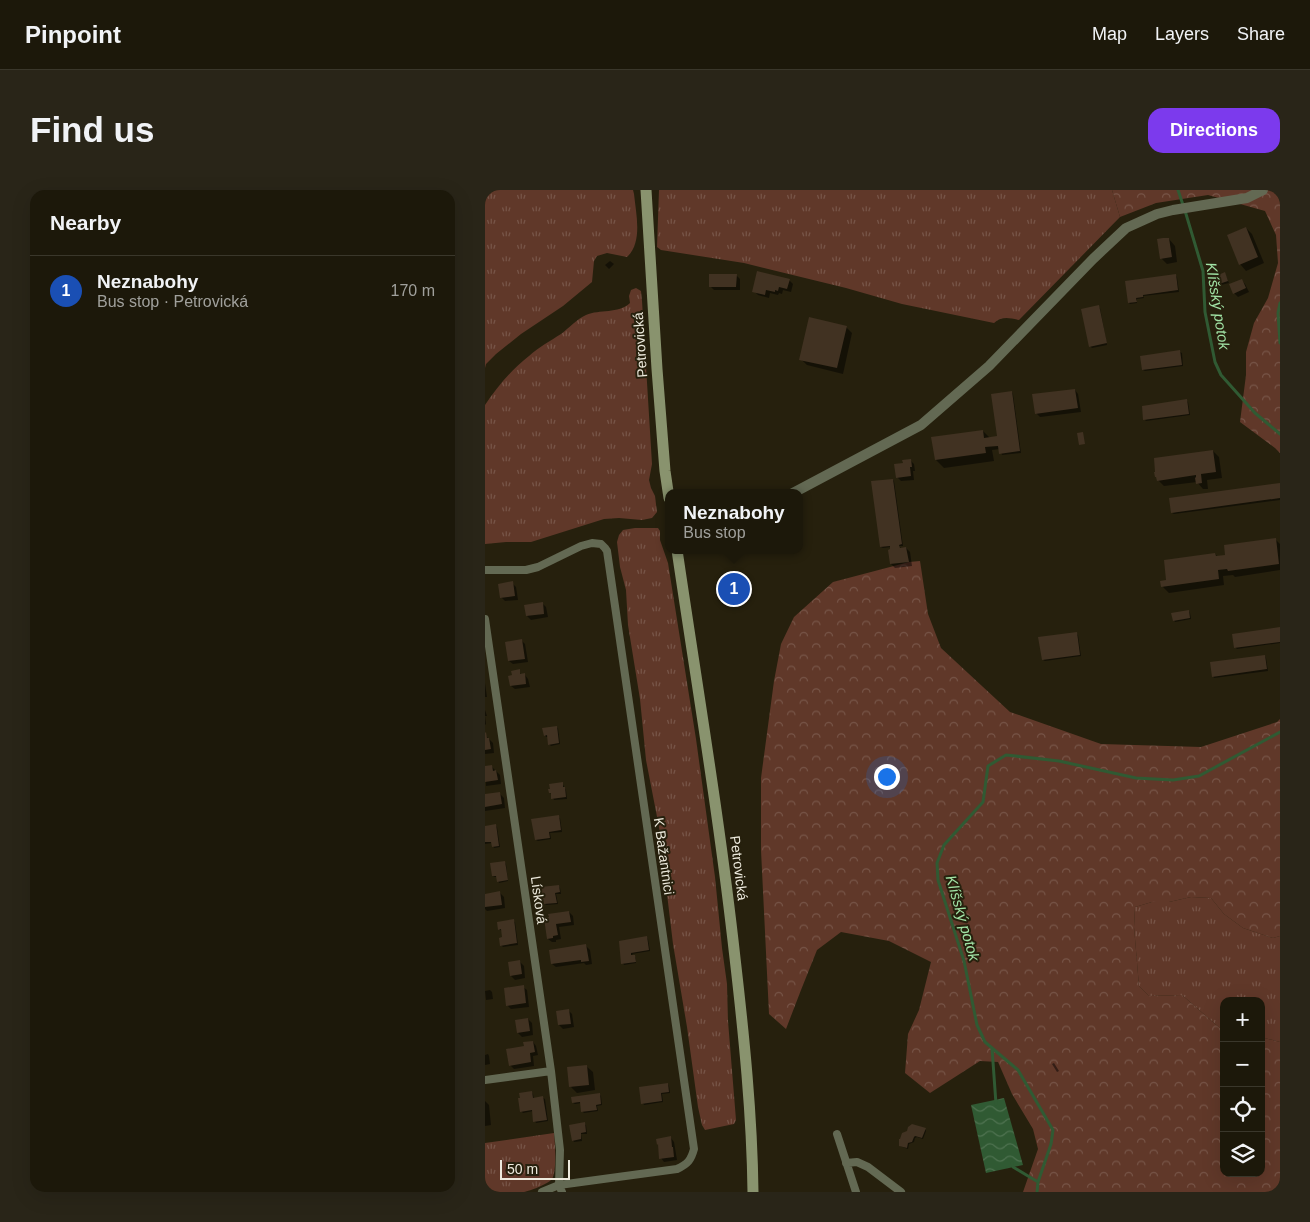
<!DOCTYPE html>
<html lang="en">
<head>
<meta charset="utf-8">
<style>
  body { margin:0; font-family:Arial,sans-serif; background:#292518; color:#f1f3f6 }
  .controls { position:absolute; right:15px; bottom:15px; display:grid; overflow:hidden; border-radius:10px; box-shadow:0 5px 20px #0002 }
  .controls button { width:45px; height:45px; display:grid; place-items:center; padding:0; border:0; border-bottom:1px solid #3a372b; background:#1c180a; color:#f1f3f6; font:25px sans-serif }
  .scale { position:absolute; left:15px; bottom:12px; width:70px; box-sizing:border-box; padding-left:5px; border:2px solid #edeadd; border-top:0; font-size:14px; line-height:18px; white-space:nowrap; color:#edeadd; -webkit-text-stroke:4px #26200d; paint-order:stroke }
  .you { position:absolute; left:401px; top:586px; width:18px; height:18px; margin:-12px; border:4px solid #fff; border-radius:50%; background:#1a73e8; box-shadow:0 0 0 8px #1a73e833 }
  .badge { display:grid; place-items:center; width:32px; height:32px; border-radius:50%; background:#7c3aed; color:#fff; font-size:16px; font-weight:700 }
  .pin { position:absolute; translate:-50% -50%; border:2px solid #fff; box-shadow:0 1px 5px #0006 }
  .popup { position:absolute; left:180px; top:299px; width:138px; height:65px; box-sizing:border-box; display:grid; place-content:center; border-radius:10px; background:#1c180a; filter:drop-shadow(0 1px 4px #0005); font-size:16px; white-space:nowrap; color:#a0a09c }
  .popup b { font-size:19px; color:#f1f3f6 }
  .popup::after { content:''; position:absolute; left:50%; top:100%; margin-left:-10px; border:10px solid transparent; border-top-color:#1c180a }
  .list { margin:0; padding:0; list-style:none }
  h2 { display:flex; justify-content:space-between; align-items:center; height:65px; margin:0; padding:0 20px; font-size:21px }
  h2 small { font-size:16px; font-weight:400; color:#a0a09c }
  .list li { display:grid; grid-template-columns:32px 1fr auto; gap:15px; align-items:center; box-sizing:border-box; height:70px; padding:0 20px; border-top:1px solid #3a372b }
  .list b { display:block; font-size:19px; white-space:nowrap }
  .list p { margin:0; font-size:16px; white-space:nowrap; color:#a0a09c }
  .list em { font-size:16px; font-style:normal; color:#a0a09c }
  .icon { flex:none; width:28px; height:28px; fill:none; stroke:currentColor; stroke-width:2; stroke-linecap:round; stroke-linejoin:round }
  .map { position:relative; flex:none; width:795px; height:1002px; overflow:hidden; border-radius:15px }
  header { display:flex; align-items:center; gap:30px; box-sizing:border-box; height:70px; padding:0 25px; background:#1c180a; border-bottom:1px solid #3a372b }
  header strong { font-size:24px }
  nav { display:flex; gap:28px; margin-inline-start:auto; font-size:18px }
  .intro { display:flex; align-items:center; justify-content:space-between; box-sizing:border-box; height:120px; padding:0 30px }
  h1 { margin:0; font-size:35px }
  .button { padding:12px 22px; border-radius:15px; background:#7c3aed; color:#fff; font-size:18px; font-weight:700 }
  main { display:flex; gap:30px; padding:0 30px }
  aside { flex:1; background:#1c180a; border-radius:15px; box-shadow:0 5px 20px #0002 }
  .map>svg:first-child { display:block }
  .grass { fill:url(#grass-tufts) }
  .forest { fill:url(#forest-crowns) }
  .water { fill:url(#water-waves) }
  .shadow { fill:#0007 }
  .lines { fill:none; stroke-linecap:round; stroke-linejoin:round }
  .stream { stroke:#305a33; stroke-width:3 }
  .building { fill:#413222 }
  .minor { stroke:#636953; stroke-width:8 }
  .tertiary { stroke:#636953; stroke-width:10 }
  .secondary { stroke:#89936e; stroke-width:11 }
  .labels { text-anchor:middle; dominant-baseline:central; stroke-width:4; stroke-linejoin:round; paint-order:stroke }
  .street-label { font-size:14px; fill:#edeadd; stroke:#26200d }
  .water-label { font-size:15px; font-style:italic; fill:#a1e3a5; stroke:#26200d }
</style>
</head>
<body>
<header>
<strong>Pinpoint</strong>
<nav><a>Map</a><a>Layers</a><a>Share</a></nav>
</header>
<div class="intro"><h1>Find us</h1><a class="button">Directions</a></div>
<main>
<aside>
<h2>Nearby<small></small></h2>
<ul class="list">
<li><span class="badge" style="background:#1a4fb4">1</span><div><b>Neznabohy</b><p>Bus stop · Petrovická</p></div><em>170 m</em></li>
</ul>
</aside>
<div class="map">
<svg width="795" height="1002" viewBox="0 0 795 1002">
  <defs>
    <pattern id="grass-tufts" width="24" height="20" patternUnits="userSpaceOnUse" patternTransform="scale(1.25)"><rect width="24" height="20" fill="#603829"/><path d="M3 7l-1-3M5 7V3M7 7l1-3M15 17l-1-3M17 17v-4M19 17l1-3" fill="none" stroke="#775548"/></pattern>
    <pattern id="forest-crowns" width="20" height="18" patternUnits="userSpaceOnUse" patternTransform="scale(1.25)"><rect width="20" height="18" fill="#603829"/><path d="M2 6a3 3 0 1 1 6 0M12 15a3 3 0 1 1 6 0" fill="none" stroke="#775548"/></pattern>
    <pattern id="water-waves" width="16" height="10" patternUnits="userSpaceOnUse" patternTransform="scale(1.25)"><rect width="16" height="10" fill="#305a33"/><path d="M0 5q4-4 8 0t8 0" fill="none" stroke="#4e7250"/></pattern>
  </defs>
  <rect width="100%" height="100%" fill="#26200d"/>
  <path class="grass" d="M0,0h148l1,4c2,20 9,48 -7,63l-20,-4 -10,3 -3,5 -2,21 -29,24 -42,28 -25,20 -10,10 -1,4z
    M174,0h453l8,27 -101,103c-10,-2 -17,-4 -25,3l-92,-19 -56,-16 -102,-25 -83,-13 -4,-3z
    M151,98l5,3 1,10 10,163 -3,16 2,8 4,8 2,16 -5,6 -10,2 -23,-2 -15,1 -73,23h-25l-21,2v-139c12,-18 27,-36 44,-49 10,-9 21,-15 32,-22 8,-6 16,-15 25,-19 14,-6 32,-1 44,-12l-1,-7 2,-6z
    M150,338h23l2,3v9l8,23 28,176 19,138 7,71 5,36 1,37 8,99 -2,4 -29,6 -3,-5 -4,-18 -11,-80 -14,-83 -14,-117 -13,-67 -6,-61 -12,-74 -2,-35 -6,-23 -3,-25 2,-7 4,-5z
    M706,707l20,1 13,16 19,14 30,10 7,-2v106l-19,-5v-36h-37v29h-2l-40,-35 -33,1 -10,-10 -5,-59 1,-20 17,-5h17z
    M69,943c1,9 3,38 -2,46 -4,5 -22,12 -28,13 -13,0 -26,0 -39,0v-49z"/>
  <path class="forest" d="M627,0h168v263l-5,-5 -35,-26 6,-47v-23l8,-29 14,-25 10,-35 -2,-28 -11,-24 -57,-16 -52,8 -36,14z
    M435,371l8,53 13,34 69,64 91,32 100,3 76,-25 3,-3v217l-7,2 -30,-10 -19,-14 -13,-16 -20,-1 -22,5h-17l-17,5 -1,20 5,59 10,10 33,-1 40,35h2v143h37v-136l19,5v150h-257l15,-43 -5,-20 -21,-35 -14,-32 -18,-1 -50,32 -25,-20 3,-39 11,-24 12,-48 -42,-21 -48,-9 -24,18 -16,40 -15,39 -17,-15 -8,-164v-72l13,-97 7,-37 13,-27 39,-35 76,-20z"/>
  <path class="water" d="M519,908l19,67 -37,8 -15,-68z"/>
  <path class="shadow" d="M761,38l6,6 12,29 -18,8 -6,-7 -12,-29z
    M684,49l6,7 2,16 -10,2 -6,-6z
    M125,71l4,3 -5,5 -4,-4z
    M740,84l4,9 -8,2 -1,-2z
    M251,85l4,4v11h-26l-4,-4z
    M690,85l2,2 2,15 -36,4 1,2 -7,1v4l-7,1 -1,-1 -3,-21z
    M304,90l4,4 -2,8 -8,-2 -1,4 -3,-1 -1,2 -8,-2 -1,5 -11,-3 -4,-4z
    M756,90l4,4 4,8 -11,5 -4,-4z
    M613,117l2,1 7,37 -15,3 -2,-2z
    M361,137l6,6 -9,41 -36,-9 -6,-6z
    M695,162l2,1 1,13 -38,5 -2,-1 -2,-13z
    M590,200l3,4 3,18 -41,5 -4,-4z
    M527,202l1,2 8,59 -19,2 -2,-6 -8,1 2,11 -50,7 -8,-8 47,-29 7,7 8,-1z
    M702,211l1,1 2,13 -44,6 -1,-1z
    M728,261l6,6 3,21 -15,2 1,9h-5l-6,-7 -33,4 -6,-6z
    M426,271l3,3 1,7h-2l1,9 -13,1 -4,-4 7,-13z
    M408,290l1,1 9,65h-4l3,3 4,-1 4,4 2,14 -17,2 -4,-4v-17l-8,1 -2,-1z
    M795,295v15l-106,14 -2,-1z
    M790,349l5,5v26l-45,7 -2,-2 -10,1 1,9 -55,8 -6,-6 4,-6 48,-27 3,3 9,-1z
    M27,393l4,4 2,13 -13,1 -4,-4z
    M245,395l1,2 1,9h-2l-2,-2 -1,-8z
    M57,413l4,4 2,10 -17,3 -4,-4z
    M704,421l1,2 1,6 -16,3 -1,-2z
    M795,439v14l-43,6 -2,-2z
    M591,443l2,2 3,21 -36,5 -2,-1z
    M36,450l4,4 3,18 -15,2 -4,-3z
    M780,466l1,2 2,13 -54,7 -1,-2z
    M34,481l2,4h4l3,4 2,8 -15,2 -4,-3z
    M0,493l2,14h-2z
    M0,520l2,6h-2l1,8 -1,1z
    M71,537l2,1 2,16 -9,2 -2,-2 -1,-7h-2l-1,-2z
    M0,545l8,8 1,10 -9,1z
    M6,576l9,9 1,9 -15,2 -1,-19z
    M77,593l4,7 1,9 -13,1 -4,-8z
    M15,604l4,4 1,10 -20,3v-15z
    M73,627l2,1 2,14 -12,1 1,6 -13,2 -2,-1z
    M10,635l2,2 3,20 -6,1 -2,-5 -7,1v-17z
    M19,672l2,2 2,17 -9,2 -2,-6h-2l-2,-1z
    M73,696l2,2 1,6h-5l2,10 -12,1 -1,-1z
    M15,703l4,4 1,11 -18,3 -2,-2v-14z
    M84,722l4,4 1,9 -15,2 2,12 -5,1v2h-4l-4,-3 -2,-20z
    M28,731l2,1 3,23 -15,2 -2,-2 2,-7 -1,-7 -3,-2z
    M162,748l1,1 2,12 -18,3 4,4v5l-12,2 -1,-2 -3,-21z
    M101,756l4,4 2,14 -6,1 -2,-2 -28,4 -4,-3z
    M35,772l4,4 1,12 -10,2 -4,-4z
    M38,797l4,3 2,17 -18,2 -4,-4z
    M5,800l2,2 1,7 -7,1 -1,-9z
    M83,820l4,4 2,13 -11,2 -4,-4z
    M43,829l4,4 1,12 -11,2 -4,-4z
    M48,852l3,4 2,9 -5,1 1,10 -20,3 -4,-4 15,-18z
    M3,864l1,2 1,8 -5,1v-10z
    M569,873l5,8 -2,1 -5,-8z
    M101,876l7,6 2,18 -18,3 -6,-6z
    M183,894l1,2 1,7 -8,1 1,8 -19,3 -1,-2z
    M47,903l1,1 1,5 9,-1 2,1 3,22 -12,2 -1,-2 -2,-10 -10,2 -2,-2z
    M114,904l2,2 1,9 -5,1 1,5 -14,2 -1,-1 -2,-9 -6,1 -2,-1z
    M0,911l4,4 2,20 -6,1z
    M99,934l2,1 1,9h-6l1,7 -8,1 -1,-2z
    M440,939l1,2 -3,8 -6,-2 -2,1 -1,4 -5,2 -1,5 -8,-3z
    M186,948l3,4 3,18 -13,2 -3,-4z"/>
  <g class="lines">
    <path class="stream" d="M693,0l8,24 17,57 2,41 10,50 6,13 34,38 25,21
      M795,113l-2,10 2,30
      M507,858l4,56
      M527,973l1,4 25,15
      M552,1002l1,-10 13,-38 2,-14 -35,-60 -33,-28 -8,-17 -13,-64 -26,-81 -1,-17 7,-18 39,-43 5,-36 18,-11 53,6 77,17 37,2 26,-4 81,-44"/>
  </g>
  <path class="building" d="M761,37l12,30 -19,8 -12,-30z
    M678,48h6l3,19 -12,2 -3,-20z
    M272,81l33,8 -3,10 -8,-2 -1,4 -3,-1v2l-9,-2 -1,5 -13,-3z
    M740,82l3,9 -9,3 -3,-8z
    M224,84h28l-1,13h-27z
    M691,84l2,16 -35,5v2l-7,1 1,4 -9,1 -3,-22z
    M757,89l4,9 -13,6 -4,-10z
    M614,115l8,38 -18,4 -8,-38z
    M324,127l38,9 -10,42 -38,-8z
    M695,160l2,15 -40,5 -2,-14z
    M590,199l3,19 -43,6 -3,-20z
    M527,201l8,60 -21,3 -1,-8 -13,1 1,6 -51,7 -4,-23 52,-7 1,8 13,-2 -6,-42z
    M702,209l2,15 -46,6 -1,-14z
    M598,242l2,12 -6,1 -2,-12z
    M728,260l3,22 -15,2 1,9 -6,1 -1,-6 1,-1v-2l-39,6 -1,-4h-1l-1,-5h1l-1,-14z
    M426,269l1,8h-2l1,9 -15,2 -2,-14 9,-1 -1,-3z
    M408,289l9,65 -3,1 1,3 6,-1 3,15 -19,2 -2,-14 2,-1v-3l-10,1 -9,-66z
    M795,293v15l-109,15 -2,-15z
    M791,348l3,26 -51,7 -1,-2 -9,1 1,9 -58,8 -1,-6 6,-1 -2,-20 51,-7 1,3 9,-1 -1,-10z
    M28,391l2,15 -15,2 -2,-14z
    M58,412l1,12 -18,2 -2,-11z
    M704,420l1,8 -17,3 -2,-8z
    M795,437v15l-46,6 -2,-14z
    M592,442l3,23 -38,5 -4,-23z
    M37,449l3,20 -17,2 -3,-19z
    M780,465l2,14 -55,8 -2,-15z
    M35,479v5l5,-1 1,11 -16,2 -2,-10 4,-1 -1,-4z
    M72,536l2,17 -11,2 -1,-10 -3,1 -2,-8z
    M1,542l1,6h2l2,11 -6,1v-17z
    M7,575l1,6 3,-1 2,10 -13,2v-16z
    M78,592v5h2l1,10 -15,2v-6h-2l-1,-4h2l-1,-5z
    M15,602l2,12 -17,3v-13z
    M74,625l2,15 -12,2 1,6 -15,2 -4,-21z
    M11,634l3,22 -7,1 -1,-5h-6v-16z
    M20,671l3,19 -11,2 -1,-6h-4l-2,-13z
    M74,695l1,7 -5,1 2,10 -13,1 -3,-17z
    M15,701l2,14 -17,2v-13z
    M84,721l2,11 -15,2 2,11 -5,1v2l-6,1 -3,-21 5,-1 -1,-3z
    M29,729l3,24 -17,3 -1,-8 3,-1 -1,-8 -3,1 -1,-8z
    M162,746l2,14 -18,3v2h4l1,7 -15,2 -2,-23z
    M101,754l3,17 -8,1v-2l-30,4 -2,-14z
    M35,770l2,14 -12,2 -2,-14z
    M39,795l2,18 -20,3 -2,-18z
    M84,819l2,15 -13,1 -2,-14z
    M43,828l2,13 -13,2 -2,-13z
    M48,851l2,11 -5,1 1,9 -22,4 -3,-17 18,-3 -1,-4z
    M102,875l2,20 -20,2 -2,-20z
    M183,893l1,9 -8,1 1,8 -21,3 -2,-17z
    M47,901l1,7 10,-2 4,24 -14,2 -1,-12 -12,2 -2,-14h2l-1,-5z
    M115,903l1,11 -5,1 1,5 -16,2 -1,-10 -8,1 -1,-6z
    M100,932l1,10 -5,1v6l-9,2 -3,-16z
    M427,934l14,4 -4,10 -7,-2 -1,1 -2,5 -4,1 -1,5 -8,-2v-7h1l2,-6 5,-2 1,-4z
    M186,946l1,11h1l1,10 -15,2 -1,-15 -1,1 -1,-6z"/>
  <g class="lines">
    <path class="minor" d="M0,380h41l12,-3 43,-21 11,-3 9,1 4,4 2,3 87,598c-3,11 -6,15 -17,20l-118,16 1,-35 -9,-79 -66,-452
      M0,890l66,-9
      M352,944l19,58
      M361,973l11,-1 11,5 33,25
      M57,1002l17,-7 3,7"/>
    <path class="tertiary" d="M308,303l128,-68 68,-59 104,-107 33,-31 31,-14 16,-4 74,-12 16,-8"/>
    <path class="secondary" d="M161,0l11,179 8,102 4,27
      M192,360c20,136 43,272 58,408 9,78 17,156 18,234"/>
  </g>
  <g class="labels">
    <g class="street-label">
      <text transform="translate(155 155) rotate(-94)">Petrovická</text>
      <text transform="translate(179 666) rotate(82)">K Bažantnici</text>
      <text transform="translate(254 678) rotate(83)">Petrovická</text>
      <text transform="translate(54 710) rotate(82)">Lísková</text>
    </g>
    <g class="water-label">
      <text transform="translate(733 116) rotate(81)">Klíšský potok</text>
      <text transform="translate(478 728) rotate(74)">Klíšský potok</text>
    </g>
  </g>
</svg>
<div class="controls">
<button>+</button>
<button>−</button>
<button><svg class="icon" aria-label="locate" viewBox="0 0 24 24"><circle cx="12" cy="12" r="6"/><path d="M12 2v4M12 18v4M2 12h4M18 12h4"/></svg></button>
<button><svg class="icon" aria-label="layers" viewBox="0 0 24 24"><path d="M12 4l9 5-9 5-9-5zM3 14l9 5 9-5"/></svg></button>
</div>
<div class="scale">50 m</div>
<div class="you"></div>
<div class="pin badge" style="left:249px;top:399px;background:#1a4fb4">1</div>
<div class="popup"><b>Neznabohy</b>Bus stop</div>
</div>
</main>
</body>
</html>
